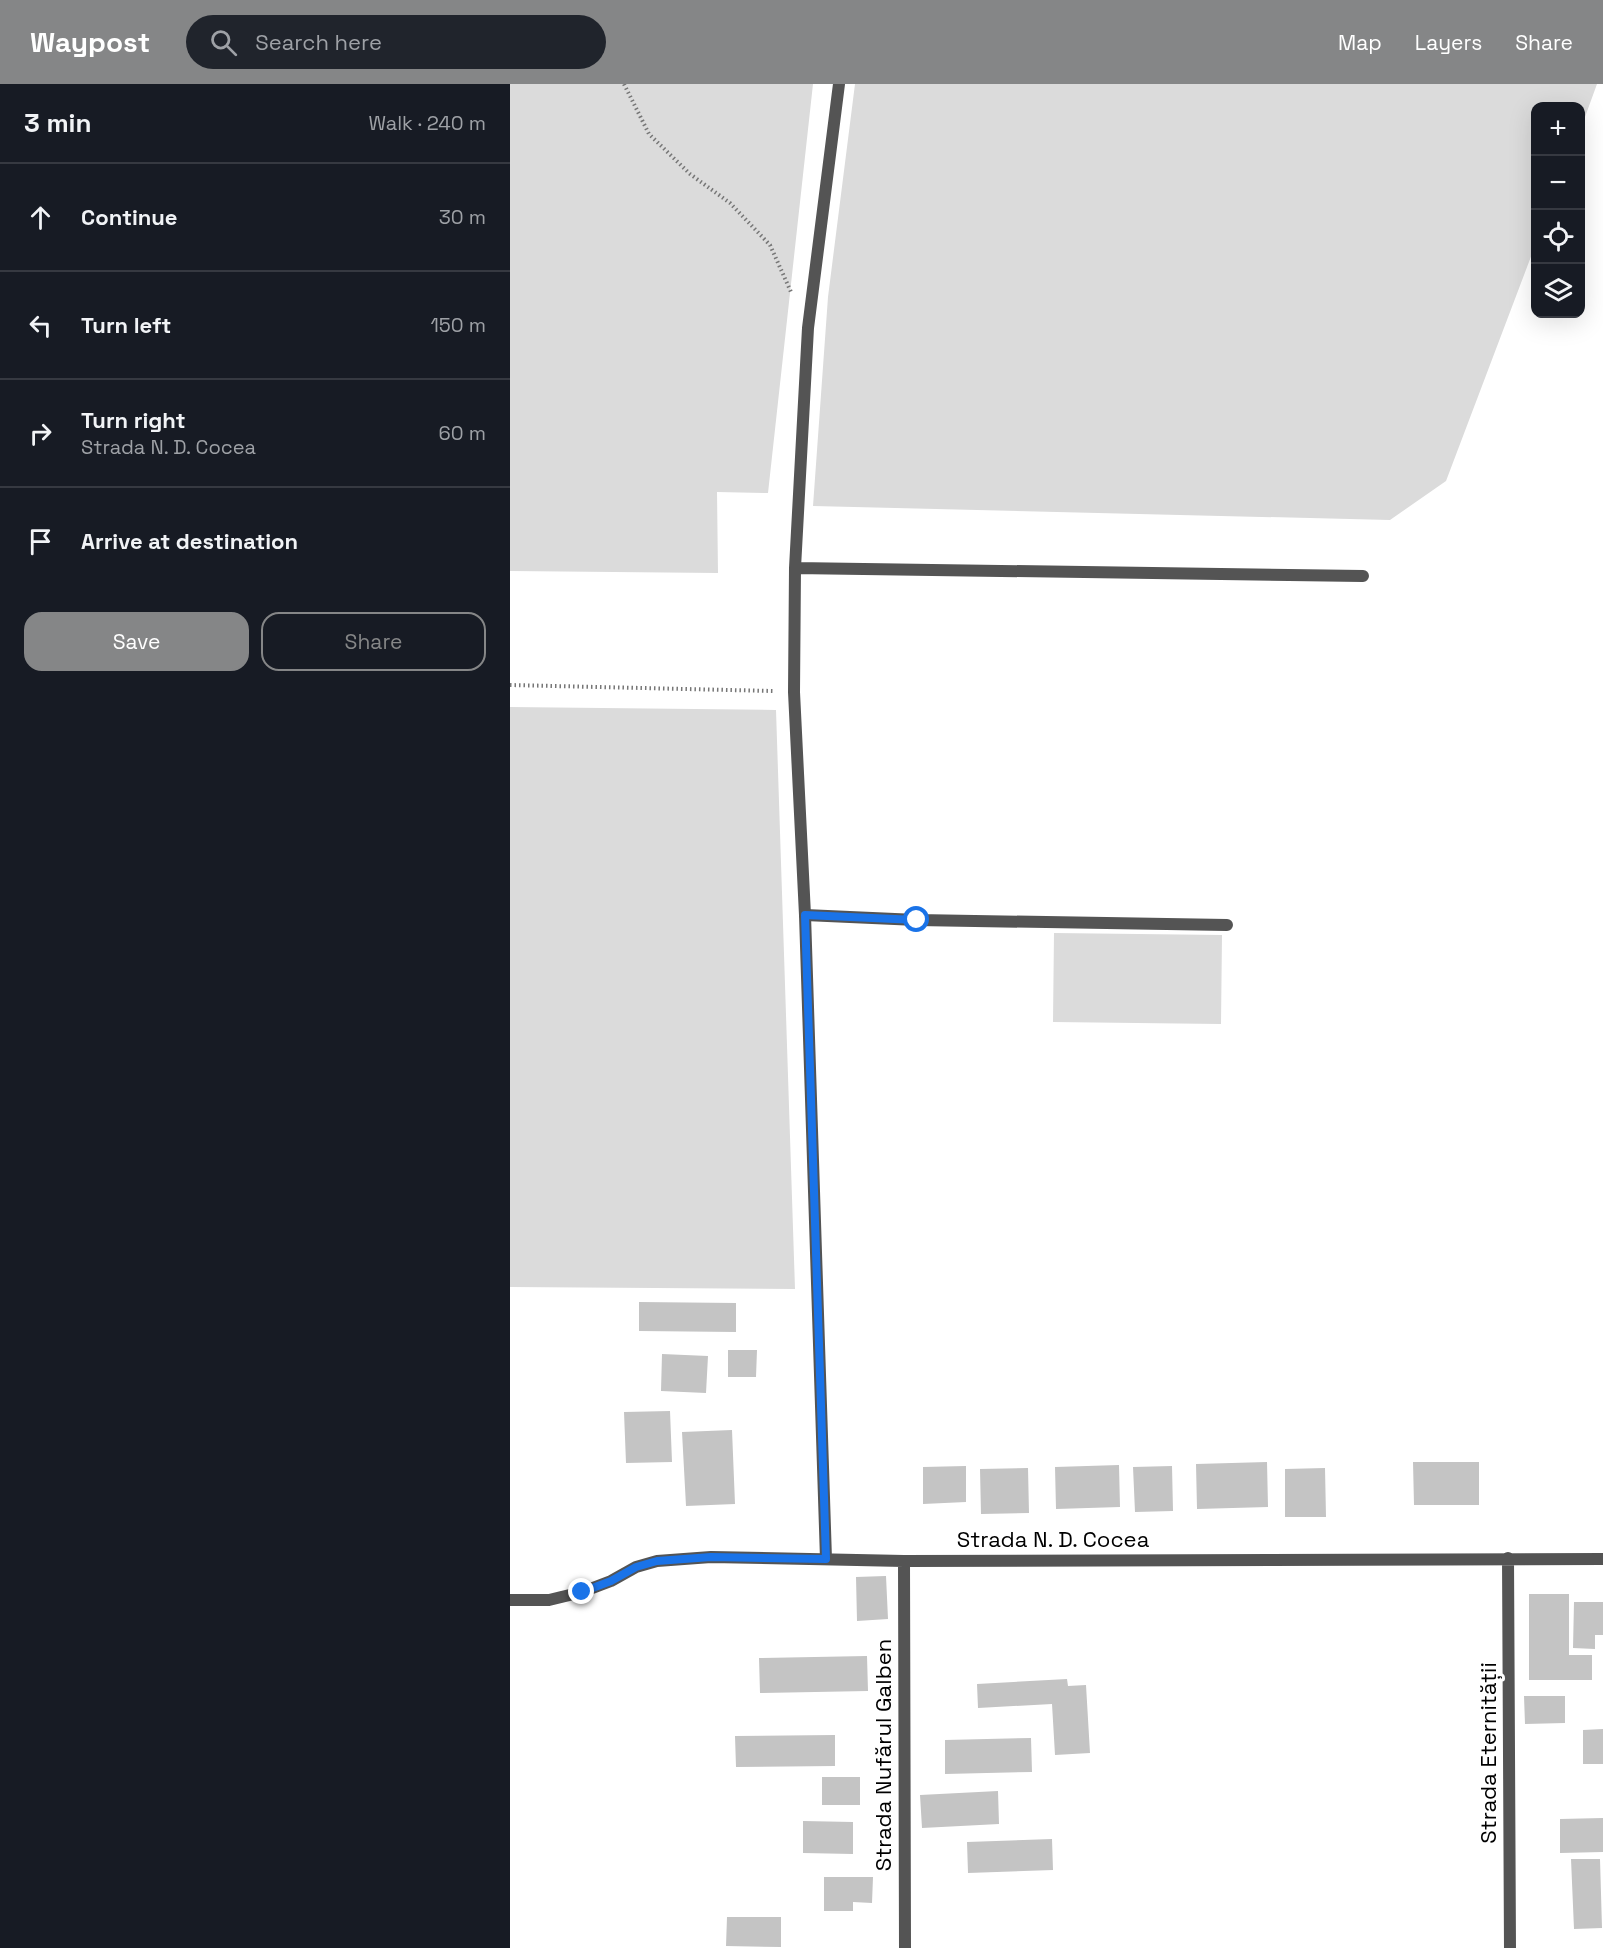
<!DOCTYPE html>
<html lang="en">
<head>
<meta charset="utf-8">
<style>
  body { margin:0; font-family:"Space Grotesk",sans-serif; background:#20242c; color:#f1f3f6 }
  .controls { position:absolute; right:18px; top:18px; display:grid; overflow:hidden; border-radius:12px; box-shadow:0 6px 24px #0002 }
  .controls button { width:54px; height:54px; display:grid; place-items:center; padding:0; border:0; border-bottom:2px solid #363941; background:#171b24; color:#f1f3f6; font:30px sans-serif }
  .stop { position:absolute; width:18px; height:18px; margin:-14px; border:4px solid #1a73e8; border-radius:50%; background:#fff }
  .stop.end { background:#1a73e8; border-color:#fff; box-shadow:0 2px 6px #0008 }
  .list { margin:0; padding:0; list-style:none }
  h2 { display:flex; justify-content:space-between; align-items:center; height:78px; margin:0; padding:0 24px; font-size:26px }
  h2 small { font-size:20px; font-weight:400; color:#9ea1a6 }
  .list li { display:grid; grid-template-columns:39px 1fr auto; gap:18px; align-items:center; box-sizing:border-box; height:108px; padding:0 24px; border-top:2px solid #363941 }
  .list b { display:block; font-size:22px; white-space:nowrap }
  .list p { margin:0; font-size:20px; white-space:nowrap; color:#9ea1a6 }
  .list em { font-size:20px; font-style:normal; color:#9ea1a6 }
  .actions { display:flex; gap:12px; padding:18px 24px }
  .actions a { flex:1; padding:14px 0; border:2px solid #858687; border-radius:18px; text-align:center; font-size:21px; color:#858687 }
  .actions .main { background:#858687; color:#fff }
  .icon { flex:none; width:33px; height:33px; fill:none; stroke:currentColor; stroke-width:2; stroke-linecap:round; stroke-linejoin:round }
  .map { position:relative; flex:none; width:1093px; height:1864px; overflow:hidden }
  header { display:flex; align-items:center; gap:36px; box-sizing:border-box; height:84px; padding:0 30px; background:#858687; color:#fff }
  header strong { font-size:28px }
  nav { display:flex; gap:33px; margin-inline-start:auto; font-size:21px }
  .search { width:420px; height:54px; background:#20242c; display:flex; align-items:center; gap:15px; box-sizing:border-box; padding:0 21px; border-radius:33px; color:#9ea1a6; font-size:22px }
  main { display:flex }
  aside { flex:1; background:#171b24 }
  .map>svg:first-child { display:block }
  .green { fill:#dbdbdb }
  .building { fill:#c4c4c4 }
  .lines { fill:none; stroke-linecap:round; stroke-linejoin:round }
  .path { stroke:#767676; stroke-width:4; stroke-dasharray:1.5 3; stroke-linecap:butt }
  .service { stroke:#545454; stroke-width:12 }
  .minor { stroke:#545454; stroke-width:12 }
  .route { stroke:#1a73e8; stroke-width:8 }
  .labels { text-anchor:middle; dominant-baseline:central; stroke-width:6; stroke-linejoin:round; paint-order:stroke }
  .street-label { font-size:22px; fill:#000; stroke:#fff }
</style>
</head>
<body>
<header>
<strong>Waypost</strong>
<div class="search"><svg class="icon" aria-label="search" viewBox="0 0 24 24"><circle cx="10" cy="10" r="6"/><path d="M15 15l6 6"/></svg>Search here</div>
<nav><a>Map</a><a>Layers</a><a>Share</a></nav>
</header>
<main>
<aside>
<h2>3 min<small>Walk · 240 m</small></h2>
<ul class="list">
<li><svg class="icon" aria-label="ahead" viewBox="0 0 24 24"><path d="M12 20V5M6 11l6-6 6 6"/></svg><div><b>Continue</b></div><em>30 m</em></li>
<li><svg class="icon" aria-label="left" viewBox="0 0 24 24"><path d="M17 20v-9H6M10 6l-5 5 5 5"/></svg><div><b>Turn left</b></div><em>150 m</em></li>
<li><svg class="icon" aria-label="right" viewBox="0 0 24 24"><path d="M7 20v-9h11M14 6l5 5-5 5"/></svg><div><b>Turn right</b><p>Strada N. D. Cocea</p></div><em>60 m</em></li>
<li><svg class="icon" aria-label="arrive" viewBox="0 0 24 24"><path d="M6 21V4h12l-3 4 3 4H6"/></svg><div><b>Arrive at destination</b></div></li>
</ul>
<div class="actions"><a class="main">Save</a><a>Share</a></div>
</aside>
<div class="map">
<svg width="1093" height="1864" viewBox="0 0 1093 1864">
  <rect width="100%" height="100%" fill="#fff"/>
  <path class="green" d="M0,0h303l-45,409 -51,-1 1,81 -208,-2z
    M345,0h742l-16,44 -1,-22h-44l-1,140 -89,235 -56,39 -577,-14 15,-209z
    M0,623l266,3 19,579 -285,-2z
    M544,849l168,2 -1,89 -168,-2z"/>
  <path class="building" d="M129,1218l97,1v29l-97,-1z
    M218,1266h29l-1,27h-28z
    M152,1270l46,2 -2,37 -45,-2z
    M160,1327l2,51 -46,1 -2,-51z
    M222,1346l3,74 -49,2 -4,-74z
    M757,1378l1,45 -71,2 -1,-45z
    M903,1378h66v43h-65z
    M609,1381l1,42 -64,2 -1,-42z
    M456,1382v36l-43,2v-37z
    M662,1382l1,45 -38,1 -2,-45z
    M518,1384l1,45 -48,1 -1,-45z
    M815,1384l1,49h-41v-48z
    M376,1492l2,43 -31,2 -1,-44z
    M1019,1510h40v61h23v25h-63z
    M1064,1518h29v33h-8v14l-22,-1z
    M357,1572l1,35 -108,2 -1,-35z
    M557,1595l1,7 18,-1 4,68 -35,2 -3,-51 -74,4 -1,-24z
    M1014,1612h41v27l-40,1z
    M1093,1645v35h-20v-34z
    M325,1651v31l-99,1 -1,-31z
    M521,1654l1,34 -87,2v-34z
    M312,1693h38v28h-38z
    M488,1707l1,33 -77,4 -2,-33z
    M1093,1734v34l-43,1v-34z
    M293,1737l50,1v32l-50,-1z
    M542,1755l1,31 -85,3 -1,-31z
    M1061,1775h29l2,69 -28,1z
    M314,1793h49l-1,26 -19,-1v9h-29z
    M217,1833h54v30l-55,-1z"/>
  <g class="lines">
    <path class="path" d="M114,0l25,50 41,40 40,29 40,42 21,47
      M0,601l263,6"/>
    <path class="service" d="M295,831l112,5 310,5"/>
    <path class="minor" d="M285,484l568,8
      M998,1474l2,390
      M316,1475l-21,-644 -11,-223 1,-124 13,-240 31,-244
      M394,1477l1,387
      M0,1516h39l33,-8 29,-11 25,-14 21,-6 54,-4 193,4 699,-2"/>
  </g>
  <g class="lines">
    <path class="route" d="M72,1508l29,-11 25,-14 21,-6 54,-4 115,2 -21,-644 112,5"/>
  </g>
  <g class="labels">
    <g class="street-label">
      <text x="543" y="1455">Strada N. D. Cocea</text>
      <text transform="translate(978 1669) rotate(-90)">Strada Eternității</text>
      <text transform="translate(373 1671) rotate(-90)">Strada Nufărul Galben</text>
    </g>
  </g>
</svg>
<div class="controls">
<button>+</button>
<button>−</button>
<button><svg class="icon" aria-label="locate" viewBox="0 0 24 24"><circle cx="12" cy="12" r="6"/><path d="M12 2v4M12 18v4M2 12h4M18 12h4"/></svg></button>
<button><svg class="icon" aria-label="layers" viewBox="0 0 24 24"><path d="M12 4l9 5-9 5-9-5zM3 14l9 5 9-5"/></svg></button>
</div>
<div class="stop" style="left:407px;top:836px"></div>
<div class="stop end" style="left:72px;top:1508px"></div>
</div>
</main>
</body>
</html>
